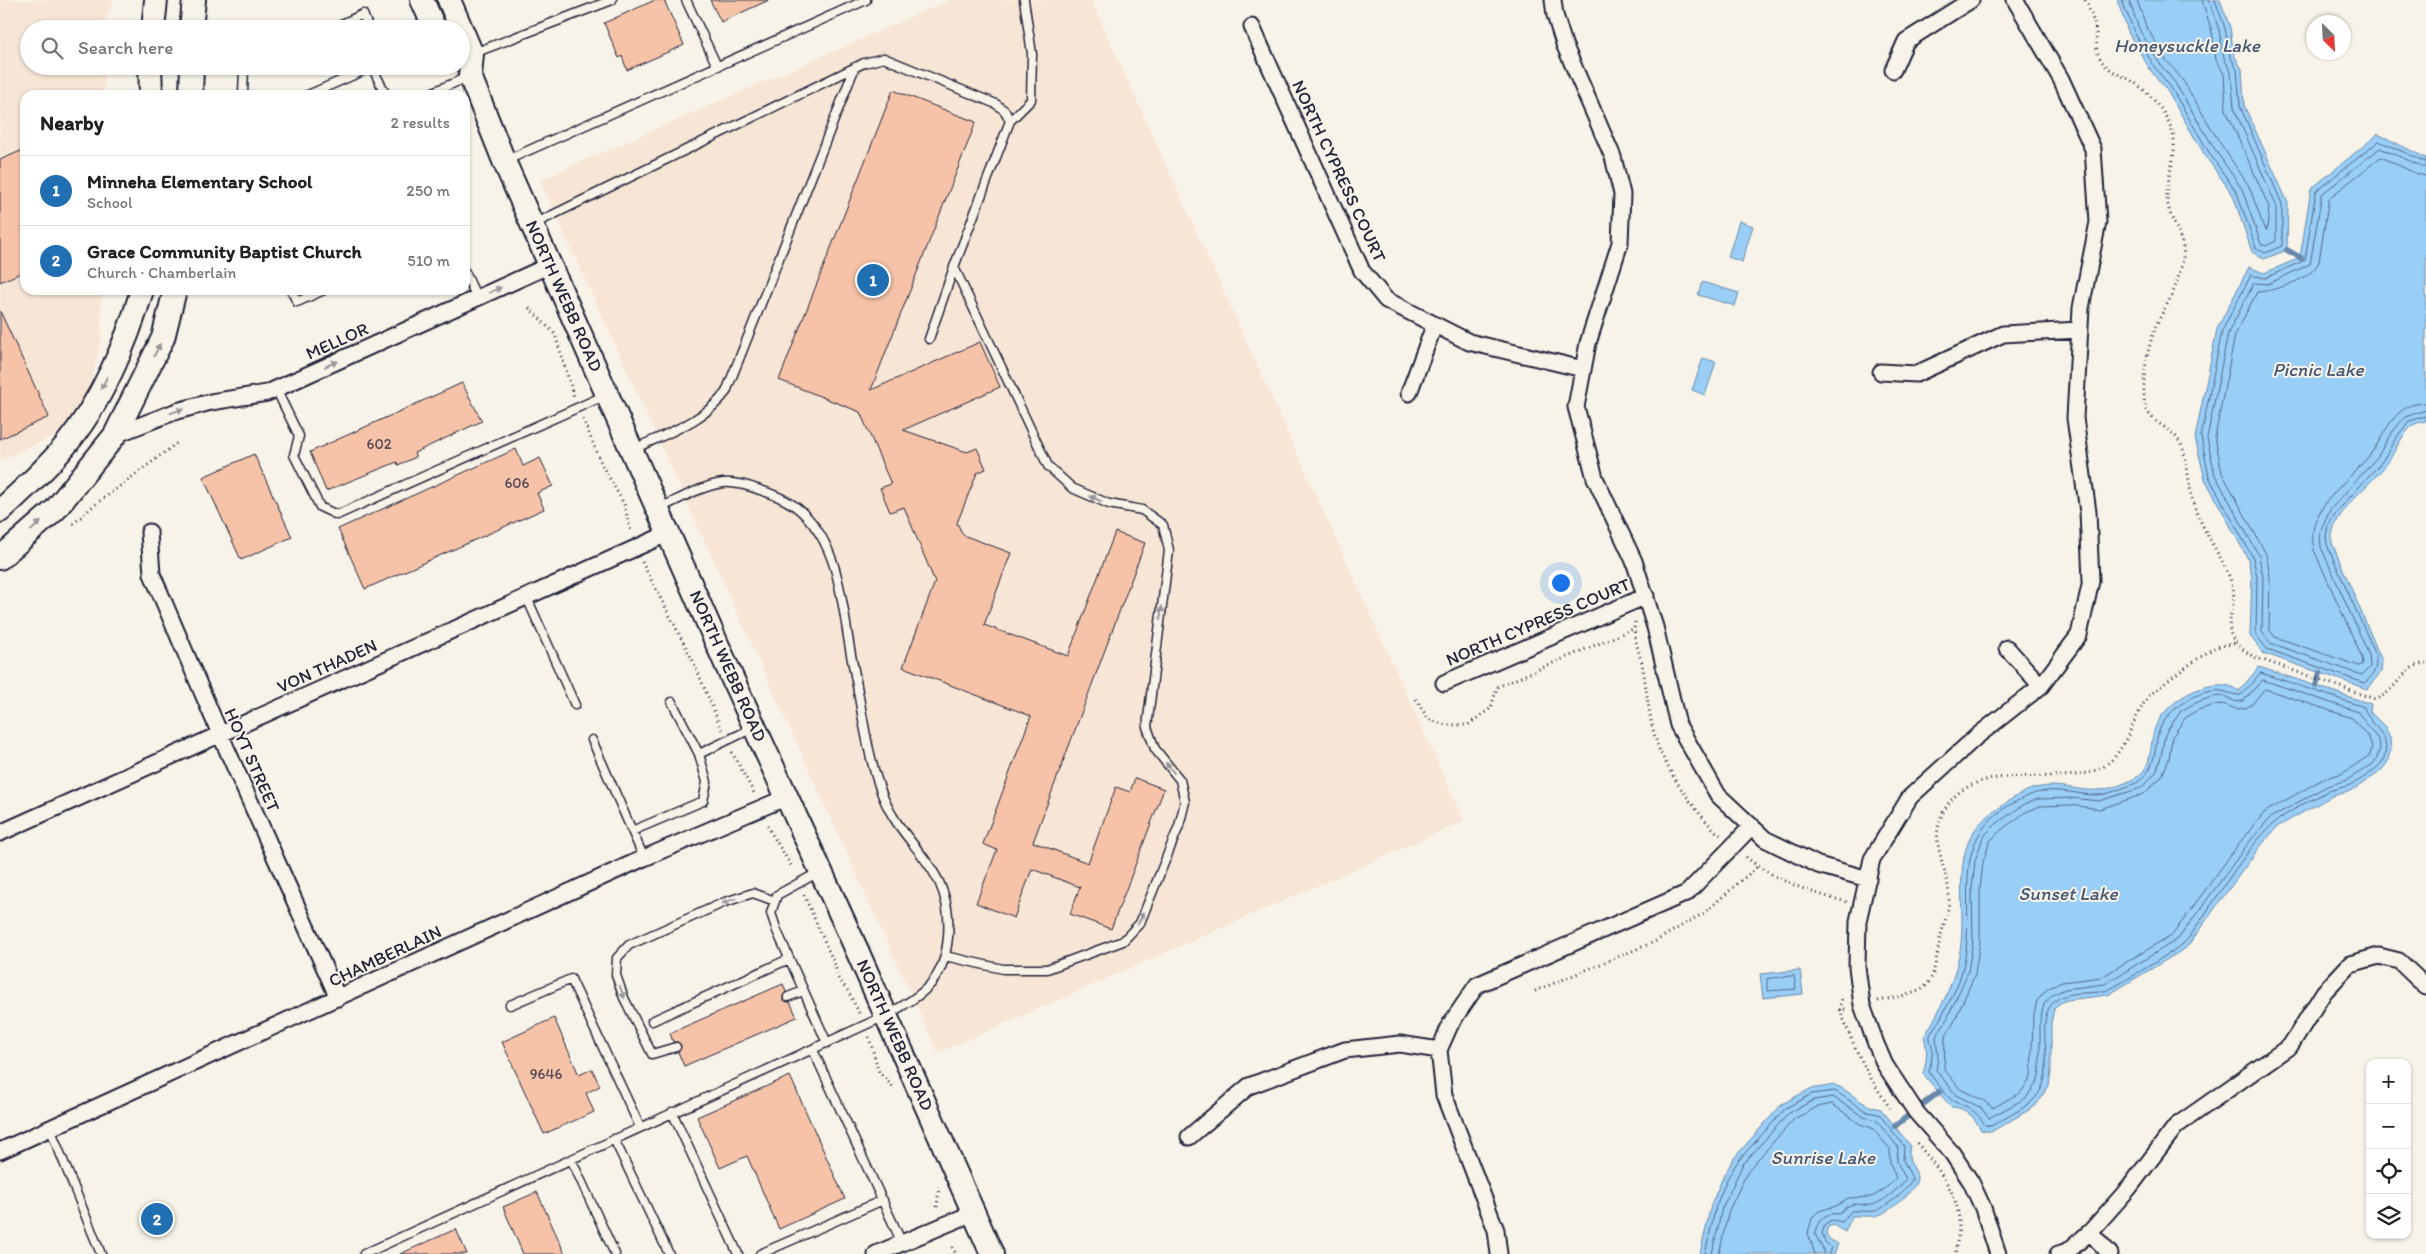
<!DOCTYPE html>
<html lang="en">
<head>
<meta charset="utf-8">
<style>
  body { margin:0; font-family:Itim,sans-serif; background:#f6f6f6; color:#222 }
  .controls { position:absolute; right:15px; bottom:15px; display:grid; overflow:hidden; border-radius:10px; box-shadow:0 1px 4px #0004 }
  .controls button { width:45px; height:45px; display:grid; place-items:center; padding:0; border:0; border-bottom:1px solid #e0e0e0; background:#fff; color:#222; font:25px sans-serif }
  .compass { position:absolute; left:2306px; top:15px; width:45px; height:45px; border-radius:50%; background:#fff; box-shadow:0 1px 4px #0004; rotate:156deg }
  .you { position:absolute; left:1560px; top:582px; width:18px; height:18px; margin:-12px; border:4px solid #fff; border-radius:50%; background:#1a73e8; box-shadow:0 0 0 8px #1a73e833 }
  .badge { display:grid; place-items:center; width:32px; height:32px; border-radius:50%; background:#1f6fb2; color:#fff; font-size:16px; font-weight:700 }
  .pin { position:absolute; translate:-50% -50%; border:2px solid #fff; box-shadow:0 1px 5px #0006 }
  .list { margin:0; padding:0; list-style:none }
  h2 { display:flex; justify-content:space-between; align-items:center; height:65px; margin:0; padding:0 20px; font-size:21px }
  h2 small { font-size:16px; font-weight:400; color:#767676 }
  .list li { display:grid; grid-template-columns:32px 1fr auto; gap:15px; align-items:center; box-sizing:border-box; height:70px; padding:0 20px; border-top:1px solid #e0e0e0 }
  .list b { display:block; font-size:19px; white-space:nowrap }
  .list p { margin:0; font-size:16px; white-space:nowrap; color:#767676 }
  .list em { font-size:16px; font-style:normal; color:#767676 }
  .icon { flex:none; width:28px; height:28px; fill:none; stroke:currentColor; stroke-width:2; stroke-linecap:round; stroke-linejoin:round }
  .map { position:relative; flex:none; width:2426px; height:1254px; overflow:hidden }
  .search { position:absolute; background:#fff; box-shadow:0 1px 4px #0004; left:20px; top:20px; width:450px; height:55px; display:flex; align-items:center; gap:12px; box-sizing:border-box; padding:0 18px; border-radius:28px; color:#767676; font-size:19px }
  .panel { position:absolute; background:#fff; box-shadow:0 1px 4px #0004; left:20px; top:90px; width:450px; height:205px; border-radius:15px }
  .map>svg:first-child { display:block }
  .built { fill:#f7e5d5 }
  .water { fill:#99cef7; stroke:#6989ac }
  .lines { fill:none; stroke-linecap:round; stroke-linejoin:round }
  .shore { stroke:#526786; stroke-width:1 }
  .stream { stroke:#6989ac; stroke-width:6 }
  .building { fill:#f7c3a8; stroke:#22223b }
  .lane-casing { stroke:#22223b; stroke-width:11 }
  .street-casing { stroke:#22223b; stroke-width:19 }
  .secondary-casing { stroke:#22223b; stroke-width:26 }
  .path { stroke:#22223b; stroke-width:3; stroke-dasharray:1 4; stroke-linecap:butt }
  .lane { stroke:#f7f3e8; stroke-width:8 }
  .street { stroke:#f7f3e8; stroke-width:15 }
  .secondary { stroke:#f7f3e8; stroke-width:22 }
  .oneway { fill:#97959a }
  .labels { text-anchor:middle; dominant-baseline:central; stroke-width:4; stroke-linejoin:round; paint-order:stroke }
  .number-label { font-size:15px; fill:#574a56 }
  .street-label { font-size:18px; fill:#22223b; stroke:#f7f3e8 }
  .water-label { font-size:19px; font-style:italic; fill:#465673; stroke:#f7f3e8 }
</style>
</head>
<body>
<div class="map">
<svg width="2426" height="1254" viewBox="0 0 2426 1254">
  <rect width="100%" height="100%" fill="#f7f3e8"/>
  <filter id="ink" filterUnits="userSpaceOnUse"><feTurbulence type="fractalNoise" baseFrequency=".02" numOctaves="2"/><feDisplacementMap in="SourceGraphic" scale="10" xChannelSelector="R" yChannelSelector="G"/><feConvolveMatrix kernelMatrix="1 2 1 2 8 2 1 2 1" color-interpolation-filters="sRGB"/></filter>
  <g filter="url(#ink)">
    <path class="built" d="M0,0h114l-10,22v7h-75v37h75v29h-79v195h76v50l-15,65 -32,31 -54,25z
      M950,0h141l373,821 -526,232 -398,-873z"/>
    <path class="water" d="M2117,0h103l10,27 4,28 8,14 2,36 44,98 -1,47 -23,9 -12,-7 -19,-57 -27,-38 -40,-68 -15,-18 -22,-37z
      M2378,134l48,24v263c-5,1 -11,2 -14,5 -11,10 -16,24 -24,36 -16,23 -60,52 -56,81l50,118 -1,11 -14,17 -104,-36 -13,-17 2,-59 -4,-18 -43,-80 -10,-41 22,-109 32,-62 15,6 36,-15 11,-69z
      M1739,221l14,5 -11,36 -14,-5z
      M1702,282l37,11 -4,13 -37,-11z
      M1703,358l13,4 -11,33 -13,-5z
      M2259,667l112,37 -1,8 15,15 5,11 1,11 -4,14 -7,9 -29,19 -19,5 -55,31 -18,21 -73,100 -78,47 -41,5 -7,3 -6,6 -3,14v48l-2,15 -15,21 -43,25 -10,-2c-6,-12 -15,-23 -30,-23l-28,-33c4,-14 5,-24 1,-37 18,-30 33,-60 37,-94 4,-35 -7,-81 13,-112 6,-10 18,-18 28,-25 10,-8 20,-14 33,-18 23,-6 44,4 64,2 11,-1 26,-6 36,-12 18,-10 14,-30 19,-47 7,-26 45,-49 71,-46 5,0 10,4 14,6z
      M1800,970l3,24 -40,4 -3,-24z
      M1835,1085c18,7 25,21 46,24l29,36c-4,23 6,18 7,33 1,11 -31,37 -42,38 -7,1 -15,-1 -23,0l-7,16 -12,-7 -5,2 -2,6 3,6 9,5 -4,10h-134l11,-49 12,-28 11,-19 48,-54 28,-15z"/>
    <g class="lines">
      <path class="shore" d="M2122,0l12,32 21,36 15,18 40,68 27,39 19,55 9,5 17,-7v-42l-42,-98 -3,-36 -7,-14 -5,-28 -10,-28
        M2129,0l10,29 21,35 15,19 41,68 26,38 19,55 5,2 10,-5v-36l-42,-97 -3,-36 -7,-14 -5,-28 -10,-30
        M2137,0l9,26 20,34 16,19 40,67 27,40 15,42 3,2 2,-23 -43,-97 -2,-36 -8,-14 -4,-28 -10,-32
        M2426,162l-47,-21 -63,50 -11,69 -40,18 -14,-3 -29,56 -21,106 8,40 44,81 4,19 -1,58 11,14 97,34c11,-7 14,-18 11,-30l-48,-108 -1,-9 2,-10 7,-12 48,-54 13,-22 13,-17 17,-5
        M2426,168l-46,-20 -58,46 -12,70 -42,20 -14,-1 -26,50 -21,105 8,37 44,81 4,21 -1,55 8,11 92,32 8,-8 -1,-12 -48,-108 -1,-14 10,-23 48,-54 12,-21 15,-18 21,-7
        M2426,176l-9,-2 -36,-17 -52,41 -10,63c-5,18 -45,30 -62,31l-22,43 -20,102 7,36 44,81 4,22 -1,53 6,8 84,29 4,-2 -1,-6 -48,-108c-2,-10 -2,-21 2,-30 11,-27 39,-45 56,-68 10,-14 16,-30 29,-41 6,-6 17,-8 25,-8
        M2261,673l103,34c6,20 30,28 19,53 -3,8 -28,24 -36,26 -6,2 -12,3 -18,5 -15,7 -44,22 -56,33 -25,23 -50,64 -70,93 -6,8 -12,20 -20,27 -7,6 -70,45 -78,47 -18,4 -40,-2 -53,13 -20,21 11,72 -22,99 -12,9 -27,16 -39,23l-6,-1c-9,-14 -14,-17 -30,-23 -6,-2 -22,-24 -26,-30 2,-9 4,-17 3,-26 -1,-4 -3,-7 -2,-11 2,-5 7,-11 10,-16 8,-14 18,-32 22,-48 19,-73 -25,-140 71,-177 21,-8 43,1 64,1 9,0 20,-5 29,-8 4,-2 10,-3 13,-6 17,-13 15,-29 19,-47 6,-22 33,-40 54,-43 14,-2 19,5 29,4z
        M2263,680l95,32 21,29 1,7 -3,10 -4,6 -26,16 -20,6 -57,32 -20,23 -72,98 -73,45 -40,5 -13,6 -8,9 -4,17v49l-2,11 -12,17 -37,20 -8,-10 -25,-13 -20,-25 2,-12 -2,-21 11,-18 21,-47 5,-31 -1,-52 3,-28 8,-24 13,-13 27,-19 15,-6 33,-1 28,3 42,-13 15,-16 5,-15 4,-23 16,-23 14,-8 17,-6 12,-1 12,6 7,-1z
        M2265,689l87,29 17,20 3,9 -2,8 -27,18 -20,6 -58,33 -21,25 -71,97 -71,43 -40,5 -15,7 -10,12 -4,18 -2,59 -10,14 -28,16 -9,-7 -24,-12 -16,-20 1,-31 9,-16 21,-48 5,-33v-52l3,-27 7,-21 11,-11 25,-18 14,-6 30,-1 30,4 44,-15 18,-18 7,-17 3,-22 14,-20 12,-7 16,-5 9,-1 13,5 10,-1 6,-4z
        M1794,976l2,13 -29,2v-12z
        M1705,1254l11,-48 11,-27 11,-18 48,-53 26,-14 23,-3 32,21 12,2 25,32 -1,14 9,18c-1,9 -28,31 -37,33 -8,1 -16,-1 -24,0l-9,11 -10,-2 -7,4 -3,10 3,8 6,5 -2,7
        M1712,1254l10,-46 21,-44 46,-51 25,-13 19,-3 31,20 12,3 22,27 -1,15 9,17c-7,9 -20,21 -31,25 -15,5 -21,-8 -36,10 -14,-2 -22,6 -24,20l8,15v5
        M1719,1254l10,-44 20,-41 45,-50 23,-12 15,-3 28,20 12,4 18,21v14l6,15 -10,10 -14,9 -24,1 -12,8 -17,5 -7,7 -4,15 7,21"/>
      <path class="stream" d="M2287,250l14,8
        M2316,686l4,-13
        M1895,1126l44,-34"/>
    </g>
    <path class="building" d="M655,0h9l20,45 -57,25 -5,-14 -3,2 -15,-35z
      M710,0h59l-48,22z
      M893,90l83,32 -105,268 109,-48 20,45 -97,43 64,22 10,-4 9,21 -9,4 -20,50 6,12 48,18 -27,72 84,31 47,-124 30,11 -112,299 55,21 28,-76 14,5 5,-14 29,11 -53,140 -41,-15 10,-27 -48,-18 -18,49 -38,-15 21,-53 -14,-6 48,-128 -128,-49 32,-85 -31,-75 -14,5 -10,-24 11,-4 -31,-72 -81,-32z
      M25,149v122l-25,11v-122z
      M0,311l49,106 -49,22z
      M462,383l20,38 -68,32 2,4 -18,8 -1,-3 -71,29 -16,-39z
      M516,449l7,17 17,-8 13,28 -16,7 7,16 -179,80 -27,-60z
      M254,454l38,83 -51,23 -38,-83z
      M783,984l3,8 -3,4v4l7,2 7,15 -113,49 -6,-14 3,-7 -3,-3h-5l-3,-9z
      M554,1018l25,57 13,-6 8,17 -14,7 8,19 -50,22 -42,-92z
      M790,1076l55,123 -66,30 -32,-73 -27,12 -23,-51z
      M537,1192l28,62h-42l-20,-47z
      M456,1229l11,25h-67z"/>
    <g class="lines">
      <g class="lane-casing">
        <path id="lane" d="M686,0l31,66
          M331,29l32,-15 6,15
          M474,53l138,-53
          M243,95l1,-28 2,-1
          M308,95l64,-28 14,28
          M426,95l42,-18
          M1010,121l21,-21 1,-46 -8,-54
          M507,160l359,-160
          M534,224l330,-161 20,-5 112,46 9,7 5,10 -56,146 -25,72
          M465,272l12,26
          M291,290l6,12 27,-12
          M276,389l23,47 -5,19 26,52 17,8 269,-120
          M634,449c31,-15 71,-28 92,-57l129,-325
          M527,598l48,107
          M672,702l27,52
          M592,740l52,118
          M632,831l71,-30 4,-19 -8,-28 54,-26
          M819,872l-42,23 -6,18 6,18 50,112
          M945,956l58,13h44l76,-28 17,-18 39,-97 6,-24 -5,-22 -25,-31 -8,-22 22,-177 -6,-25 -21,-15 -33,-6 -37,-16 -24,-22 -94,-199
          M788,997l15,-6
          M510,1005l61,-26 69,148
          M652,1021l137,-62
          M676,1047l-24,7 -28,-56 -8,-23 1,-17 12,-13 96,-43 28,-9 22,8
          M813,1050l89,193
          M672,1112l66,142
          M50,1128l51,126
          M614,1139l55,115
          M571,1159l44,95
          M364,1254l523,-239c36,-21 57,-32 61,-78 6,-72 -45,-87 -66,-143 -16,-42 -20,-86 -29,-129 -11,-51 -10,-114 -50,-152 -12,-12 -27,-18 -43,-23 -11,-4 -25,-8 -37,-7 -22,3 -43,16 -63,25
          M760,1254l123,-54"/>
      </g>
      <g class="street-casing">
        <path id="street" d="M1553,0l2,15 9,29 49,113 9,37 -2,49 -32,100 -12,64 19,71 39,83 21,66 23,98 40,70 47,44 53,26 50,14
          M1252,27l110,244 24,29 83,42 114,27
          M1893,70l13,-29 65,-41
          M1881,372l35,2 87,-40 77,-4
          M1409,393l25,-67
          M115,435l62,-24 34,-9 56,-9 283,-128
          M149,532l3,42 68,160 118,264
          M2007,648l34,38
          M1444,683l202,-87
          M0,833l669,-300
          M1189,1137l60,-51 96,-36 55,-6 39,6
          M0,1151l644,-293 143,-61
          M2090,1232l20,22
          M876,1254l97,-41
          M1499,1254l-3,-24 -52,-135 -5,-45 12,-27 26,-38 210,-92 65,-67
          M1998,1254l-15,-46 -12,-26 -19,-29 -36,-41 -31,-47 -9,-21 -14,-39 -5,-38 1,-46 14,-62 38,-62 66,-60 65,-51 38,-51 12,-54 -3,-69 -13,-94 6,-110 17,-86 -5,-73 -32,-70 -46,-79
          M2058,1254l10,-3 22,-19 39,-44 47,-62 114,-80 34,-54 26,-28 29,-8 20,5 27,26"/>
      </g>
      <g class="secondary-casing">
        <path id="secondary" d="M422,0l13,29
          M449,0l23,54 -2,22 34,85 229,519 118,257 141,317
          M153,29l3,-29
          M191,29l3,-29
          M150,66l1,29
          M191,95l1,-29
          M0,511c22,-20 45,-41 65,-65 35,-42 62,-103 77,-156
          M0,558l55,-48 60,-75 48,-97 12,-48"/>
      </g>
      <path class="path" d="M2085,0c5,11 9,20 11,32 1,9 -1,17 4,26 8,14 20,16 32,23 19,12 35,32 41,53 5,23 -7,42 -6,64 1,19 13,32 16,50 2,10 -3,23 -6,33 -4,17 -16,31 -22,48 -8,20 -12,45 -11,67 1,30 26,27 37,48 9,21 6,45 15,66 9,25 26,47 35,71 12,32 -23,49 23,76l121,42c22,-6 26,-33 51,-36
        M529,308l26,26 19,63
        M583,419l19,46 22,39 7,28
        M73,524l19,-17 85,-64
        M642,562l51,99 29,69
        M1635,622c-3,14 4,28 7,42 5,24 6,51 14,76 7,26 43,78 64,95
        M1416,699l12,20 18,6h22l23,-17 6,-21 136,-58
        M732,752l22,41
        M767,826l25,41
        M1746,857c28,23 65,36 101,45
        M804,895l31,70 3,13 10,13 11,22
        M1535,991l119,-49 50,-29 54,-47
        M1878,1001c50,-11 53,-6 61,-58 3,-16 11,-32 10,-48 -2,-33 -23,-55 -3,-88 32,-50 111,-19 153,-38 28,-13 32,-52 51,-74 6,-6 56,-43 64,-47 6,-3 15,-3 22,-5
        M1845,1009l-5,1c14,38 27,65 50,98
        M1840,1010l2,-12
        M869,1037l10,35 14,15
        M1917,1143c16,20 36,42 41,69 3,13 -1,29 -3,42
        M937,1207l2,-20
        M952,1247l4,7"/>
      <use href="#lane" class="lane"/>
      <use href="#street" class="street"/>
      <use href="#secondary" class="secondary"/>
    </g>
    <defs><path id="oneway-solid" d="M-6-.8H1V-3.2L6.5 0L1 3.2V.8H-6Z" transform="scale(1.25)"/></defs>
    <g class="oneway">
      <use href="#oneway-solid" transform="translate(495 290) rotate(-24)"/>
      <use href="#oneway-solid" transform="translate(157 350) rotate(-64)"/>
      <use href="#oneway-solid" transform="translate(331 364) rotate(-24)"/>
      <use href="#oneway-solid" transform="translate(104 383) rotate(116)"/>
      <use href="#oneway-solid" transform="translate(177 411) rotate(-18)"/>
      <use href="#oneway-solid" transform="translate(1096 499) rotate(-155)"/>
      <use href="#oneway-solid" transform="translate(36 526) rotate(-42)"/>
      <use href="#oneway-solid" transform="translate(1161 613) rotate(-83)"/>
      <use href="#oneway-solid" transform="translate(1170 768) rotate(-128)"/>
      <use href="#oneway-solid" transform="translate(729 901) rotate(160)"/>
      <use href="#oneway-solid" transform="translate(1141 918) rotate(-63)"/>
      <use href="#oneway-solid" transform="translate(622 992) rotate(69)"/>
    </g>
  </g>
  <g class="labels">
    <g class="number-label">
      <text x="379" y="444">602</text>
      <text x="517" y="483">606</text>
      <text x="546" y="1074">9646</text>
    </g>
    <g class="street-label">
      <text transform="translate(1339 171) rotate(65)">NORTH CYPRESS COURT</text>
      <text transform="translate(564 296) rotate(66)">NORTH WEBB ROAD</text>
      <text transform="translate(337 341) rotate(-24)">MELLOR</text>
      <text transform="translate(1538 622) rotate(-23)">NORTH CYPRESS COURT</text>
      <text transform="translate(327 666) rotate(-24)">VON THADEN</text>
      <text transform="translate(728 666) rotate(66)">NORTH WEBB ROAD</text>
      <text transform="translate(252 760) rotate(66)">HOYT STREET</text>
      <text transform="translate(385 956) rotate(-25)">CHAMBERLAIN</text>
      <text transform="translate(895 1035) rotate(66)">NORTH WEBB ROAD</text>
    </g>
    <g class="water-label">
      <text x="2187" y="45">Honeysuckle Lake</text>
      <text x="2318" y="369">Picnic Lake</text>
      <text x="2068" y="893">Sunset Lake</text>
      <text x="1823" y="1157">Sunrise Lake</text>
    </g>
  </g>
</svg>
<div class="controls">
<button>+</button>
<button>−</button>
<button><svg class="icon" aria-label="locate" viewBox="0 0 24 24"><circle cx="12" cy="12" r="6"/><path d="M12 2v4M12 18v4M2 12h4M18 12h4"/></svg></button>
<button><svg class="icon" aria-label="layers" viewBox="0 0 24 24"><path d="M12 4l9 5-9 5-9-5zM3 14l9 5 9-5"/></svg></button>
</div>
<svg class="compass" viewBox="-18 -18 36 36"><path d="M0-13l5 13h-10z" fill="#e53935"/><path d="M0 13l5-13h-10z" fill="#767676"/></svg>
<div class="you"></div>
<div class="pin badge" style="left:873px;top:280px">1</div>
<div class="pin badge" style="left:157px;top:1219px">2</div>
<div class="search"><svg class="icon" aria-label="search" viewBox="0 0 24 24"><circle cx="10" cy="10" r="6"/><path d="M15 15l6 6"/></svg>Search here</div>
<section class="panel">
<h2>Nearby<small>2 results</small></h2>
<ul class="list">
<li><span class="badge">1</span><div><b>Minneha Elementary School</b><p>School</p></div><em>250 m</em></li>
<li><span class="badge">2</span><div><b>Grace Community Baptist Church</b><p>Church · Chamberlain</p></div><em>510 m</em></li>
</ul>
</section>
</div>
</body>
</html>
